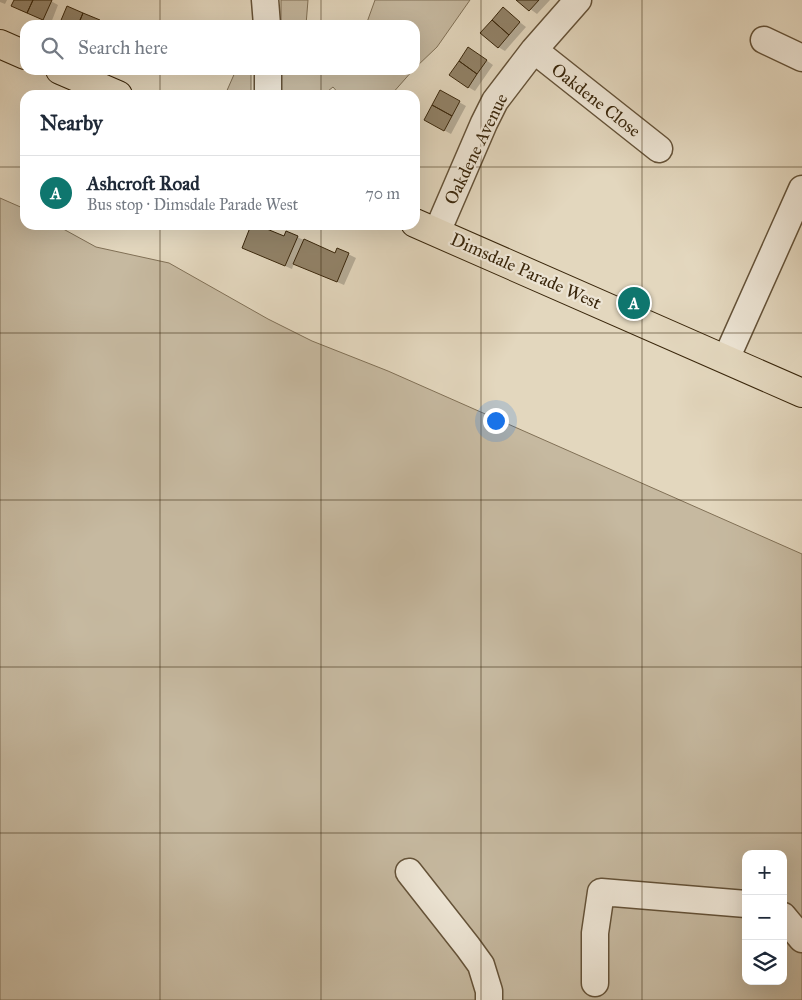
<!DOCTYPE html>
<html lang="en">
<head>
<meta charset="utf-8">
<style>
  body { margin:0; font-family:"IM FELL Great Primer",serif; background:#f2f2f3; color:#1f2937 }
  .controls { position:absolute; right:15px; bottom:15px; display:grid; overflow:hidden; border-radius:10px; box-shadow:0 5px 20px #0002 }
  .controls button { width:45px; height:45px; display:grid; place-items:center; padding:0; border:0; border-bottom:1px solid #e0e1e3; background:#fff; color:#1f2937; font:25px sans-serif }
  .you { position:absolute; left:495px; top:420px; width:18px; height:18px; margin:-12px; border:4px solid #fff; border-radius:50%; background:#1a73e8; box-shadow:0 0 0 8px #1a73e833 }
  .badge { display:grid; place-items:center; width:32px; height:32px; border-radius:50%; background:#0f766e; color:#fff; font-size:16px; font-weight:700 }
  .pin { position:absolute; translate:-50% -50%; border:2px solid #fff; box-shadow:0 1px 5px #0006 }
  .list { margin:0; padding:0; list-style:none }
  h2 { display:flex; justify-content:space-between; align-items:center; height:65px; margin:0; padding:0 20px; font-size:21px }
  h2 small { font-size:16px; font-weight:400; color:#747a83 }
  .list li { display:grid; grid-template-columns:32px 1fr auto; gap:15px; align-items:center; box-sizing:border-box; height:75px; padding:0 20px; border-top:1px solid #e0e1e3 }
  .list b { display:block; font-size:19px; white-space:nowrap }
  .list p { margin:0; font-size:16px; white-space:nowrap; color:#747a83 }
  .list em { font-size:16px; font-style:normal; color:#747a83 }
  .icon { flex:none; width:28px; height:28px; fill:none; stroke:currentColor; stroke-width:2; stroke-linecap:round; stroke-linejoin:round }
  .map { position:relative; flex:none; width:802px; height:1000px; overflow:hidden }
  .search { position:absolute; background:#fff; box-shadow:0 5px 20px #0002; left:20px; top:20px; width:400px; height:55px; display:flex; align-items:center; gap:12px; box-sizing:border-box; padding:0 18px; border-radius:15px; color:#747a83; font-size:19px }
  .panel { position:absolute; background:#fff; box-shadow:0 5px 20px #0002; left:20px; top:90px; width:400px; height:140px; border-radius:15px }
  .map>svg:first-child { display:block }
  .green { fill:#c6b9a0; stroke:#807056; fill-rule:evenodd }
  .shadow { fill:#0003 }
  .building { fill:#918268; stroke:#39260b }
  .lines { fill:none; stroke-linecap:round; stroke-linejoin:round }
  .minor-casing { stroke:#645238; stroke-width:29 }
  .major-casing { stroke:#39260b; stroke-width:30 }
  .minor { stroke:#ede5d5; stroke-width:26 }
  .major { stroke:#e3d7be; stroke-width:28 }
  .grid { fill:none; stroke:#39260b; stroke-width:1; stroke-opacity:0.55 }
  .labels { text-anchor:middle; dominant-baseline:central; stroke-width:4.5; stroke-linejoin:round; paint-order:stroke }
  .street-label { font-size:18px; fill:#39260b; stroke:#ede5d5 }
</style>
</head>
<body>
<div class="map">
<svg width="802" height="1000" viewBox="0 0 802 1000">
  <rect width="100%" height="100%" fill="#e3d7be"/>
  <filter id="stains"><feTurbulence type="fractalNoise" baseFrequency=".004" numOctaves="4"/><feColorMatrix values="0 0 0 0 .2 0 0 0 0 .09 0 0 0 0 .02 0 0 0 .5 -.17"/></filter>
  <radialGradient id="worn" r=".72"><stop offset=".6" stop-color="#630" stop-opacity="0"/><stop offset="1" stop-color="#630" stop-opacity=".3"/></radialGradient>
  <path class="green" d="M281,0h27l-2,25h-25z
    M375,0h95l-33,47 -22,21v-43h-49z
    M236,70h15v25h-26z
    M281,70h132l-22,25h-51l-7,-8 -10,8h-42z
    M0,198l25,11v16h31l40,22 73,16 99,56 44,22 76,30 414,183v446h-802zM746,854h37v127h-37z"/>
  <path class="shadow" d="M0,0h7l-2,4 -5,-2z
    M15,0h34l9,5 -7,18 -32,-13z
    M518,0h32l-13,14z
    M503,9l23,18 -21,24 -7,-4z
    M99,21l7,4h-46z
    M476,53l17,12 -18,26 -7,-4z
    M441,92l25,14 -15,28 -26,-14z
    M253,225l31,13 13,-1 39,17 2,-5 18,9 -12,27 -50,-22 -2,6 -42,-18z"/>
  <path class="building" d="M14,0h19l-6,13 -16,-7z
    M33,0h19l-9,20 -16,-7z
    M516,0h23l-10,11z
    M67,6l16,7 -5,12h-19z
    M503,7l17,15 -11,13 -17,-15z
    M83,13l17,7 -3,5h-19z
    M492,20l17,15 -11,13 -18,-15z
    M468,47l19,13 -10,14 -18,-13z
    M459,61l18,13 -9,14 -19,-13z
    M440,90l20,11 -8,15 -20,-11z
    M432,105l20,11 -8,15 -20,-11z
    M251,225h6l27,11 2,-5 12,5 -13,30 -43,-18z
    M304,239l31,14 2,-5 12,5 -12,29 -44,-18z"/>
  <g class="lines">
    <g class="minor-casing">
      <path id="minor" d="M265,0l2,25
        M764,40l38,18
        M534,50l125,99
        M268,95v-25
        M437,232l47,-109 11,-22 39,-51 44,-50
        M726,359l76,-170
        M409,872l59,75 13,18 8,26v9
        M783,916l19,23
        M595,983v-50l6,-41 145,12"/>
    </g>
    <g class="major-casing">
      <path id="major" d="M0,44l25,11
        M60,70l58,25
        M415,223l387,170"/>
    </g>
    <use href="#minor" class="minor"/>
    <use href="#major" class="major"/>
  </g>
  <path class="grid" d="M160,0v25M321,0v25M481,0v1000M642,0v1000M160,70v25M321,70v25M0,167h25M415,167h387M160,225v775M321,225v775M0,333h802M0,500h802M0,667h802M0,833h802"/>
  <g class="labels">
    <g class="street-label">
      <text transform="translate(596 100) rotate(38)">Oakdene Close</text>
      <text transform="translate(476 149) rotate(-64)">Oakdene Avenue</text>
      <text transform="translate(526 271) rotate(24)">Dimsdale Parade West</text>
    </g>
  </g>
  <rect width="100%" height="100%" filter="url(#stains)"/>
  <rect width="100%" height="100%" fill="url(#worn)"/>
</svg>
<div class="controls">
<button>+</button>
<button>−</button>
<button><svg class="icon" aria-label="layers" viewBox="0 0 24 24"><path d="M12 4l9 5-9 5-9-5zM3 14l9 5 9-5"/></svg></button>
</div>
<div class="you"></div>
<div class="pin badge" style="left:634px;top:303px">A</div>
<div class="search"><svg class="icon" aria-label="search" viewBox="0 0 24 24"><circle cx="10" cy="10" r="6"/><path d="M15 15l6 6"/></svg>Search here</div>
<section class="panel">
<h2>Nearby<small></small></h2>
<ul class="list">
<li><span class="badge">A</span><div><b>Ashcroft Road</b><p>Bus stop · Dimsdale Parade West</p></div><em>70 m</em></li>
</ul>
</section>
</div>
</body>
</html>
